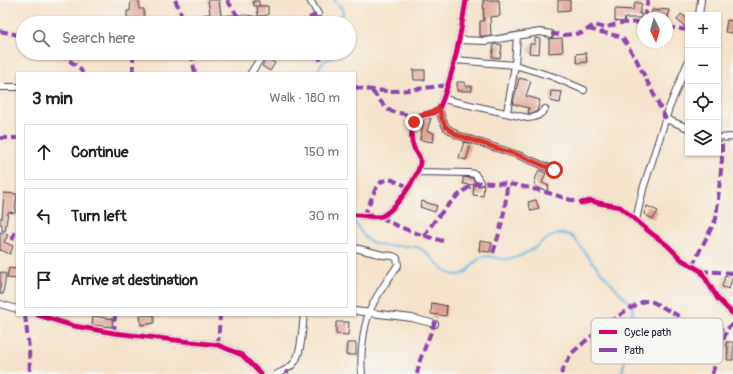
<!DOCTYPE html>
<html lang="en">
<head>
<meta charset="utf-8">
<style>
  body { margin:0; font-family:Pangolin,sans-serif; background:#f2f2f2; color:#222 }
  .controls { position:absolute; right:12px; top:12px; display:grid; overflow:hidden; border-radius:0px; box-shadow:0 1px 3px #0004 }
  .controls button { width:36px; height:36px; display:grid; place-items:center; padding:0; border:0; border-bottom:1px solid #e0e0e0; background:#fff; color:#222; font:20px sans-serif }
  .compass { position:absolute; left:637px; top:12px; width:36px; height:36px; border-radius:50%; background:#fff; box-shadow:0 1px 3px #0004; rotate:175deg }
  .stop { position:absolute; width:12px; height:12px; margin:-9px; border:3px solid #d93025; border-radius:50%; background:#fff }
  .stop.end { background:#d93025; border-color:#fff; box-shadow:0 1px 4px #0008 }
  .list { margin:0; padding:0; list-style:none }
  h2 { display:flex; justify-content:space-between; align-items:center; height:52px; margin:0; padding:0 16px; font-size:17px }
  h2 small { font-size:13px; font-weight:400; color:#767676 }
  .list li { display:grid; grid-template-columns:26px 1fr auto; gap:12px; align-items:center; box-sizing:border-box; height:56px; margin:0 8px 8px; padding:0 8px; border:1px solid #e0e0e0; border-radius:0px }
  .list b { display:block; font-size:15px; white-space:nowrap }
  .list em { font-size:13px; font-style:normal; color:#767676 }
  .icon { flex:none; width:22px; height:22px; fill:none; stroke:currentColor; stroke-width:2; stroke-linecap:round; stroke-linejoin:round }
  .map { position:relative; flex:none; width:733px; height:374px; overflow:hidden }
  .search { position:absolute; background:#fff; box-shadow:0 1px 3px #0004; left:16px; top:16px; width:340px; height:44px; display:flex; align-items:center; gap:10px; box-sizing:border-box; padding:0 14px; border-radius:22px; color:#767676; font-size:15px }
  .panel { position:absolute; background:#fff; box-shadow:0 1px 3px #0004; left:16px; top:72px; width:340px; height:244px; border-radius:0px }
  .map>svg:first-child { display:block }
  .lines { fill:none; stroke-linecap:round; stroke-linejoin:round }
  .stream { stroke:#66b3e0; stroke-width:2 }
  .building { fill:#dfa191 }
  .minor-casing { stroke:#423f50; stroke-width:8 }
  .minor { stroke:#fff; stroke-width:6 }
  .quiet { stroke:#8e44ad; stroke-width:4; stroke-dasharray:8 4; stroke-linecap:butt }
  .cycleway-casing { stroke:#f6f6f2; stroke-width:8 }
  .cycleway { stroke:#d6006c; stroke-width:5 }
  .route { stroke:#d93025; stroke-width:5 }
  .key { fill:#f6f6f2; stroke:#b6b6bb; stroke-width:1 }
  .key-label { font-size:11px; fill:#22223b }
</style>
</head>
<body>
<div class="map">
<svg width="733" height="374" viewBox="0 0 733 374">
  <rect width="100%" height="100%" fill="#f6f6f2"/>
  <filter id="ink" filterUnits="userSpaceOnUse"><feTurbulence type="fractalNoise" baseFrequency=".025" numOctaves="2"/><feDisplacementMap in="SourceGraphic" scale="8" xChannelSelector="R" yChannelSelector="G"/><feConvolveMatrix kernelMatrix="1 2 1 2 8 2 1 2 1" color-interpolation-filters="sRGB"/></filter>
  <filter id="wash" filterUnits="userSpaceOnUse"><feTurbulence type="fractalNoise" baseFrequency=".012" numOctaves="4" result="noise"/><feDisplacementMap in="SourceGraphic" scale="16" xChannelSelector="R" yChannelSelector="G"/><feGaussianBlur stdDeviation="0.9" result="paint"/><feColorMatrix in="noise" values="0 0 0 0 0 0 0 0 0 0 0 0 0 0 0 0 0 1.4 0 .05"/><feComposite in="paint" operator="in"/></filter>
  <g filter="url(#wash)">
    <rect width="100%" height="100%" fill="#f4e2ca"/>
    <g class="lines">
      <path class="stream" d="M333,23l4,-5 6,-4c1,-6 -5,-10 -9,-14
        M317,73l4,-9 17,-11
        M355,222c11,22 20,25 44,24 5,0 12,0 18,1 13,3 24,29 42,28 10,0 14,-15 23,-18 8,-3 16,3 24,2 6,0 14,-3 20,-6 13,-6 26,-24 43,-18 6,2 10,10 14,15 15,20 33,38 50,57l-2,34 -10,33"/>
    </g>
    <g id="blocks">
      <path class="building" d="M131,0h8v9h5v9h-17v-7h3z
        M208,0h11l2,15 -18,3 -1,-3 8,-1z
        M483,0h16l1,16 -10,1 1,19h-11v-15h4z
        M558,0h12v10l-12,1z
        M253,1h6v5h-1h10v9l-10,1 -1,-10h-3z
        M635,2l7,2 -3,10h3l-1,4h-16l-1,4 -9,-1v-12l18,1z
        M660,9l9,1 -1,8 -17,-1 1,-7 8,1z
        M681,14l7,5v10l-11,-9z
        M727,20l6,1v12l-8,-1z
        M535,38l5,1 -1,15 -10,-1 1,-9h5z
        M562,38l1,14 -14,1v-14z
        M494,44l8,1 -2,13 -8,-1z
        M586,53l1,9 -10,1 -1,-9z
        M267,58l8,5 -5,8 -8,-5z
        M413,70h12v10h-11z
        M519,78l12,3 -5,15 14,4 -3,11 -3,2h-6l1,-5 -16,-4z
        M457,82h8v4h7v5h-15z
        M551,91l11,1 -2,11 -10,-2z
        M431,118l-4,13 7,2 -1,9 -13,-2 4,-21z
        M464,142l7,2 -5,16 -7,-2z
        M539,170l7,3 -4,10 7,3 -2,5 -10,-4 -3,-4z
        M463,177l9,1 6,8 6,-1 -1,11 -10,-1 1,-10 -11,-1z
        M4,193l13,1 -2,19 -7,-1 -3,19h-3v-7h-2v-6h2z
        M536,200l3,9 -8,2 -3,-9z
        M422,201l15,5 -2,6 -15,-5z
        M647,206l11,5 -5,8 -9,-5z
        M0,232l8,3 -4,7 9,4 -3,8 -9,-4 -1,1z
        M480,241l12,2 -2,9 -11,-1z
        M9,268l8,1v10l-10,-1z
        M0,272l6,2 -3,20h-3z
        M725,276l7,2 -3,11 -7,-2z
        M432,303l15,3 -1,10 -15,-2z
        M140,315h14v8l-13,2z
        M93,316l20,3 -1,8 -20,-2z
        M336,322h13l-1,13 -12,-1z
        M726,342h7v18h-6l1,-13h-1z
        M347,343h9v12h-10z"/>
    </g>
  </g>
  <g filter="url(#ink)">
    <use href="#blocks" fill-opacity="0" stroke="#423f50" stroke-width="1"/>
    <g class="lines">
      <g class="minor-casing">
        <path id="minor" d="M310,0l8,14
          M699,15l2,-15
          M197,23c23,-3 46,-9 69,0
          M459,40l27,1 54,-9 11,2
          M455,60l60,5 39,12 30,13
          M251,73l13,-20
          M0,87h17
          M443,99l85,19c8,0 12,-3 17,-9
          M439,109l3,10 4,8 11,8 61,20 36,15
          M507,112l8,-47 2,-29
          M666,119l22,9
          M718,138l15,-1
          M418,172l51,1 6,1 5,8
          M581,203l10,-2 8,2 21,4 31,26 16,12 15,15 19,11 17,28 15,15
          M355,215c8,-1 20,4 27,1 13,-6 40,-43 38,-57 -1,-5 -4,-7 -6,-11 -5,-10 -2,-23 4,-32l15,-3 6,-4c15,-35 21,-72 27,-109
          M636,220l7,-31 26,-81 19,-46
          M355,248l28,7 10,1 4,2 1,7c-10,15 -23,31 -29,48 -6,17 -9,43 -7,61
          M0,304l17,5
          M355,311l57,7 23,6
          M38,315l36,11 40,7 104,12 24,10 19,19
          M277,374c6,-3 12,-5 16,-10 9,-9 9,-36 11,-49"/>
      </g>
      <use href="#minor" class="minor"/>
      <path class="quiet" d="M175,0l5,10 3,13
        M227,0l12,18
        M647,18l-2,-6 3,-12
        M298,23l20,-9 1,9
        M667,27l21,3
        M588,29l34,8 14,22 30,60
        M0,31l23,5
        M551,34l13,1 18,-2 12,-8 11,3 14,-5 24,-1
        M60,53l19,15 4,5
        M191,53l4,20
        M319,53v4l2,4
        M133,73v-20
        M355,87c33,8 60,2 93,-2
        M372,91l15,18 6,3 25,4
        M0,138h17
        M364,216l11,-26 7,-9 8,-2 19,8
        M381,217c19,12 40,18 62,24
        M424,236c10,-16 36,-48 54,-53 5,-1 11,0 16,0 31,1 57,11 87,20
        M12,240l3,-9 2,-1
        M493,253c8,-24 13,-44 14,-70
        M692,266l24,-47 6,-59v-21
        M701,271l32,2
        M25,315l4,34 1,25
        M114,333l1,-18
        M218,345l2,-30
        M287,370v4
        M417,374l3,-14 17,-43
        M561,374l5,-11 6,-10 17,-15 35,-26 20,-11 9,1 24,13 11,9 8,4 15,2 16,-1
        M712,374l15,-45 6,-5"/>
      <g class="cycleway-casing">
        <path id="cycleway" d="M581,203l10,-2 8,2 21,4 31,26 16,12 15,15 19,11 17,28 15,15
          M355,215c8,-1 20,4 27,1 13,-6 40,-43 38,-57 -1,-5 -4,-7 -6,-11 -5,-10 -2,-23 4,-32l15,-3 6,-4c15,-35 21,-72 27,-109
          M38,315l36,11 40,7 104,12 24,10 19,19"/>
      </g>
      <use href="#cycleway" class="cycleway"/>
    </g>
  </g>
  <g class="lines" filter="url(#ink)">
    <path class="route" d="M414,122l4,-6 14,-4 7,-3 3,10 4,8 11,8 61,20 36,15"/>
  </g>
  <rect x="591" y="318" width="132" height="46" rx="6" class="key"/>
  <rect x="599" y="330" width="18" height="4" fill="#d6006c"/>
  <rect x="599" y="348" width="18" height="4" fill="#8e44ad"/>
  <g class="key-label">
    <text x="624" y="336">Cycle path</text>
    <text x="624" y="354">Path</text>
  </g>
</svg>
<div class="controls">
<button>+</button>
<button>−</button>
<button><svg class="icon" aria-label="locate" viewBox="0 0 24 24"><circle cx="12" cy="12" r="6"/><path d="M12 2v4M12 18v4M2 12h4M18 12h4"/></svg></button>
<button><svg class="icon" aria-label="layers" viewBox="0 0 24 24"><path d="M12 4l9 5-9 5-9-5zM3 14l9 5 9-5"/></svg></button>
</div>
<svg class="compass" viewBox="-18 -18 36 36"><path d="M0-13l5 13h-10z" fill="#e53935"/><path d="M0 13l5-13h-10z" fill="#767676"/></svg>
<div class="stop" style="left:554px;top:170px"></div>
<div class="stop end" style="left:414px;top:122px"></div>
<div class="search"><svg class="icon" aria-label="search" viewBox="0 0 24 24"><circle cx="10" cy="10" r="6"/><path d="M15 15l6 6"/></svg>Search here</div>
<section class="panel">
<h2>3 min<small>Walk · 180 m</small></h2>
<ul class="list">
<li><svg class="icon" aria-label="ahead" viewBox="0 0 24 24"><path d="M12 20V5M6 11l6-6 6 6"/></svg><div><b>Continue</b></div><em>150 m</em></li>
<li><svg class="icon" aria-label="left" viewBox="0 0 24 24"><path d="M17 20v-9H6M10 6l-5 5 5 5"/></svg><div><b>Turn left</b></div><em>30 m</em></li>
<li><svg class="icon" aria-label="arrive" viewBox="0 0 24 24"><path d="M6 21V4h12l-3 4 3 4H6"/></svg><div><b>Arrive at destination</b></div></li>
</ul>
</section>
</div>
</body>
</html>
